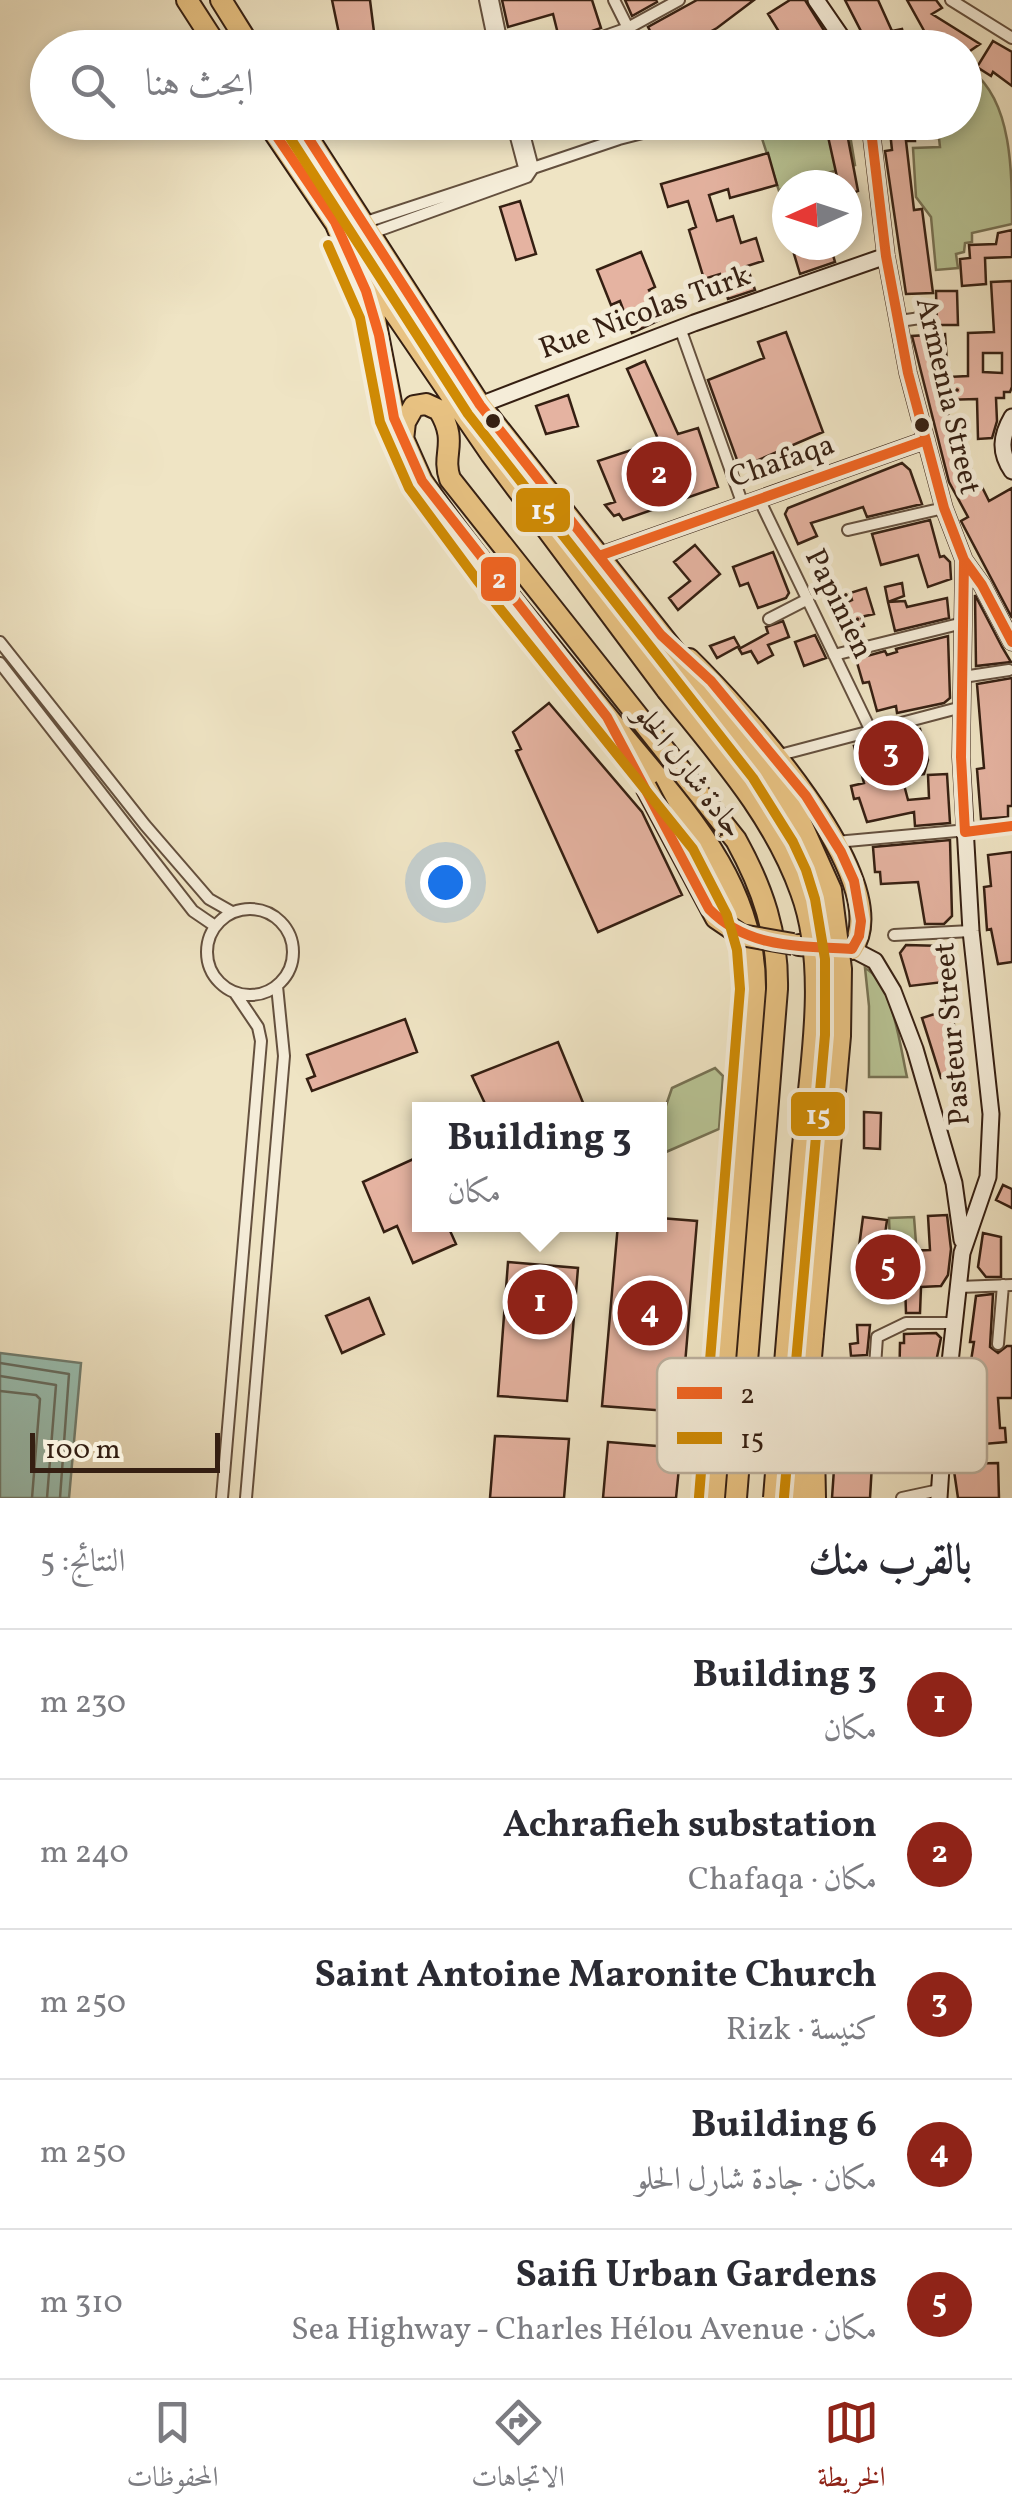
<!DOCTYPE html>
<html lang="ar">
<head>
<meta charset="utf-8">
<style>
  body { margin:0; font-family:Vollkorn,Amiri,serif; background:#f2f2f3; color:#2b2b33; direction:rtl }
  .compass { position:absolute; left:772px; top:170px; width:90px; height:90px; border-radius:50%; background:#fff; box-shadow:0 5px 15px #0003; rotate:267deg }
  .scale { position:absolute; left:30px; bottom:25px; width:190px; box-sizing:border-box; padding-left:10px; border:5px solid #351f12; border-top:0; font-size:28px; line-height:35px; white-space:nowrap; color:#351f12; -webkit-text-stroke:8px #f5edd9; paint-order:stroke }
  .you { position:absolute; left:445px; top:882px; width:35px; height:35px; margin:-25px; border:8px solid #fff; border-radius:50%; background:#1a73e8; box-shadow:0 0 0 15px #1a73e833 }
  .badge { display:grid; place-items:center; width:65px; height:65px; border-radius:50%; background:#8f2418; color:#fff; font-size:32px; font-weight:700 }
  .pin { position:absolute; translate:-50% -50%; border:5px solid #fff; box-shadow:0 2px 10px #0006 }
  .popup { position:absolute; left:412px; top:1102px; width:255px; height:130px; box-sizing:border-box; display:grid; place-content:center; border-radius:0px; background:#fff; filter:drop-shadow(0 2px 8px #0005); font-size:32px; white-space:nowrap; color:#7c7c81 }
  .popup b { font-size:38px; color:#2b2b33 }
  .popup::after { content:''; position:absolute; left:50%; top:100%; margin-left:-20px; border:20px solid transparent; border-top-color:#fff }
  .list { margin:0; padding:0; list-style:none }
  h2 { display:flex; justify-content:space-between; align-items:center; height:130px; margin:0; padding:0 40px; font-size:42px }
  h2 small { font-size:32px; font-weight:400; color:#7c7c81 }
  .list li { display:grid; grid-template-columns:65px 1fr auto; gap:30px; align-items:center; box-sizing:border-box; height:150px; padding:0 40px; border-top:2px solid #e1e1e2 }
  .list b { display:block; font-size:38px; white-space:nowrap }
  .list p { margin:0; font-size:32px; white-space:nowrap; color:#7c7c81 }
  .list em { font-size:32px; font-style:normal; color:#7c7c81 }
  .icon { flex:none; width:55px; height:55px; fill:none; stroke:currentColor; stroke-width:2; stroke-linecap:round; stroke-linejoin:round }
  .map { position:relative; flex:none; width:1012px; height:1498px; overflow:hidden; direction:ltr }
  .search { position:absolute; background:#fff; box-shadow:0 5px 15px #0003; left:30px; right:30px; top:30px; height:110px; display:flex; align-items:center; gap:25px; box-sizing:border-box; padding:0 35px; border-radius:55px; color:#7c7c81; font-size:38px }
  .sheet { height:880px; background:#fff }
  nav { display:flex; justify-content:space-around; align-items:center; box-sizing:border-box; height:140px; border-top:2px solid #e1e1e2; background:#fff; font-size:28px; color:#7c7c81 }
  nav a { display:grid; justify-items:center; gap:5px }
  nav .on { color:#8f2418 }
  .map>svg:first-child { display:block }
  .green { fill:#b8c495; stroke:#767254; stroke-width:2.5 }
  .water { fill:#9abfb1; stroke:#727f71; stroke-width:2.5 }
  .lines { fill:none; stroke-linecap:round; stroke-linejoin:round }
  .shore { stroke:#686f62; stroke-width:2.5 }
  .building { fill:#e5b3a1; stroke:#351f12; stroke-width:2.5; fill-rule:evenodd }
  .street-casing { stroke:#64503e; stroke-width:14 }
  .secondary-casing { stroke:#351f12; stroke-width:19 }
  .highway-casing { stroke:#351f12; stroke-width:24 }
  .street { stroke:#f5edd9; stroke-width:10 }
  .secondary { stroke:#f5edd9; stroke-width:15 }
  .highway { stroke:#e8c282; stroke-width:20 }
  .highway-bridge-casing { stroke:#351f12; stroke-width:24; stroke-linecap:butt }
  .highway-bridge { stroke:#e8c282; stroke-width:20 }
  .bus-1-casing { stroke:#f5edd9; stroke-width:18 }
  .bus-2-casing { stroke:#f5edd9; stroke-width:18 }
  .bus-1 { stroke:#f26522; stroke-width:10 }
  .bus-2 { stroke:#d08b04; stroke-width:10 }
  .bus-dot { fill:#351f12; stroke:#f5edd9; stroke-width:4 }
  .labels { text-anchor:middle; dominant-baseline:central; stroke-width:10; stroke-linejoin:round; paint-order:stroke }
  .street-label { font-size:30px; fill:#351f12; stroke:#f5edd9 }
  .key { fill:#f5edd9; stroke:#bbaf9d; stroke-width:2.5 }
  .key-label { font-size:28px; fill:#351f12 }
  .line-badge { stroke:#f5edd9; stroke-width:4 }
  .badge-label { font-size:28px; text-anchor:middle; font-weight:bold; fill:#fff }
</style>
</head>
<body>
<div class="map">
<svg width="1012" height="1498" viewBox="0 0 1012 1498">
  <rect width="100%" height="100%" fill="#efe4c4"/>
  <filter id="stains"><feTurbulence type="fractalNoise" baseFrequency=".002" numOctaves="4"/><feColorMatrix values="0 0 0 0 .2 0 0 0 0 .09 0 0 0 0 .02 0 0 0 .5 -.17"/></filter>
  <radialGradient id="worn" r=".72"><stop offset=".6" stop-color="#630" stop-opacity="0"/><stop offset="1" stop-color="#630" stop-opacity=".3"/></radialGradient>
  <path class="green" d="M968,59l6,4 -2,8c40,31 40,100 40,153l-40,9v9l-7,1 -1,9 -8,2 2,14 -22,2 -5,-53 -15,-20 -3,-49 27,-1 -1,-9 -18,-1 -1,-14 44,-1 1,-60z
    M757,123h91l7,42 -68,20 -8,6z
    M865,968c28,15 35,78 42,109h-38v-71z
    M715,1068l8,8 -4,53 -53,23 -6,-3v-26l12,-35z
    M914,1217l2,26 -26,1 -1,-26z"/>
  <path class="water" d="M0,1353l81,10 -12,135h-69z"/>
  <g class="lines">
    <path class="shore" d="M0,1363l69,11 -9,124
      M0,1376l56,9 -9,113
      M0,1391l36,4 4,4 -8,99"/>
  </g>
  <path class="building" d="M332,0h38l6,48h-34z
    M502,0h90l9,28 -41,14 -7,-28 -45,13z
    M625,0h31l1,2 -25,14z
    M697,0h57l-37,28 -37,20h-8l-3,-7 -10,6 -11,-20z
    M790,0h15l30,48h-46l-21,-34z
    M845,0h33l14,31 10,-2 5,19h-35l-4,-14 -5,1z
    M907,0h29l6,8 -10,6 48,30 -16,11v-7h-21l-16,-12z
    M735,34l8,1 14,13h-43z
    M993,41l19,11v34l-19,-14 -2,4 -14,-9z
    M353,122h67l4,12 -74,4 -4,-13z
    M889,122h25l1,19h-9l8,69 8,-1 11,84 -27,1 -21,-143 7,-1z
    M846,128l12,63 -11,4v-10l-29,-2 19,-6 -10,-45z
    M768,153l9,32 -47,13 -2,-9 -19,6 8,26 16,-5 8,27 15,-5 7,23 -16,5 8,24 -27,9 -8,-25 -16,5 -15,-49 7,-3 -8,-26 -20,6 -7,-23z
    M520,201l16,53 -20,6 -16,-53z
    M1012,230v27l-27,1 1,26 -24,2 -2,-27 10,-1 -1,-13 27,-1 2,-11z
    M798,245h32l5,17 -35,12 -6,-20 6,-2z
    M641,252l14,35 -6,3 15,28 -32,15 -12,-32 -9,4 -14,-35z
    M1012,281v106l-2,5h-6v6h-8l1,23 -5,17 -14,1 -1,-40 -34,1 9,26 7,-2 4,16h-3l16,42 5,3 8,16 23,-13v130l-51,-97 7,-4 -19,-35 -37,-146 33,-2 3,43 20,-1v-43l26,-1 -3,-50zM983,353h19v20l-19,-1z
    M936,291h21l1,34h-21z
    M786,332l37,100 -83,36 -32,-88 56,-22 -6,-16z
    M645,361l33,73 20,-6 20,59 -95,33 -4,-6 -5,2 -9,-11 10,-3 -17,-41 61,-20 -32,-72z
    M568,395l10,31 -32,8 -10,-28z
    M902,463l8,7 12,34 -55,13 -4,-10 -52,16 6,13 -19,8 -13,-30 3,-6z
    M930,520l10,37 4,-1 6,6 1,17 -23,8 -10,-32 -37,10 -9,-31z
    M695,545l25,29 -42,36 -9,-12 21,-17 -16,-19z
    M773,552l16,41 -3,5 -28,10 -10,-25 -8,3 -7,-19z
    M902,583l2,13 -16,6 -3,-15z
    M866,588l8,26 -13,3 3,9 -11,3 -8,-26 7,-3 -2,-7z
    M975,595l27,52 9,15 -35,4z
    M947,598l2,20 -54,13 -7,-29 17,-1 2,6z
    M783,621l6,16 -21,8 5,10 -15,8 -7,-12 -9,3 -3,-5 29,-16 -2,-6z
    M815,635l11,23 -22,8 -9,-24z
    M948,636l2,62 -6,5 -47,10 -1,-7 -19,5 -8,-29 -6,1 -7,-24 29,-8 2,4 10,-3 -1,-3z
    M734,637l5,9 -22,12 -7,-12z
    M1012,678v128h-4v11l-27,2 -4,-50 7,-1 -7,-84z
    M549,703l93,109 40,83 -84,37 -82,-181 5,-2 -8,-17z
    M920,729l8,31 -4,14 -22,3 6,23 21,-2 -1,-23 19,-1 3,49 -35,3 -1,-14 -47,10 -8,-24 -5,1 -3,-13 13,-3 -10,-37z
    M950,840l2,76 -8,8h-19l-7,-42 -37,2 -1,-12h-5l-2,-25z
    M1012,852v110l-14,2 -7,-35 -4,1 -3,-43 7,-1 -3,-31z
    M906,945l38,1 8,6v29l-42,5 -10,-33z
    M940,1002h13l3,75 -15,1 -19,-60 19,-6z
    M405,1019l12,33 -105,39 -5,-12 8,-3 -8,-21z
    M558,1042l28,68h-98l-16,-34z
    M864,1112l17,1 -1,36 -16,-1z
    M420,1156v68h27l9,20 -43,19 -16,-37 -13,6 -21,-50z
    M1003,1185l9,4v19l-16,-8z
    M947,1215l4,34 -3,26 -7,11 -20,1 -1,26h-14l-2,-62 26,-1 -2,-34z
    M863,1217l24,3 -4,30 -24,-3z
    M660,1218l37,3 -16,191 -79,-6 16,-182h42z
    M983,1233l18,4v40h-15l-8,-10z
    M508,1262l70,6 -11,133 -69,-5z
    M993,1294l-3,53 8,6 9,-7h5v52h-14l2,30h5l1,14 -22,2 -1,-10 -14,1 -1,-37h-3l9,-56h-4l6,-46z
    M369,1298l15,36 -42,19 -16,-37z
    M857,1325h13l-3,30 -16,1 -1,-12 8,-1z
    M936,1333l5,5 -5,24h-6v35l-31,-5 1,-49h4v-9z
    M868,1405l63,9 -3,21 -63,-2z
    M495,1436l74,3 -5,59h-74z
    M608,1442l73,6 -5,50h-73z
    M879,1451l48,1v12h-48z
    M998,1463l1,35h-41l-5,-34z
    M872,1464l-2,34h-38l2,-29z"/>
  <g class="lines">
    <g class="street-casing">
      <path id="street" d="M485,0l10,48
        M493,0l10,48
        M614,0l14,28
        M951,0l61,38
        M571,48l57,-20 51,-28
        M512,122l14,53
        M521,122l12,46
        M363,223l161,-53
        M369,234l158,-57 6,-9 86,-29 67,-17
        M900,321l20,-3
        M680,328l63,177
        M759,499l112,232
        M848,530l96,-22
        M769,619l39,-20
        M0,642l145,183 64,74 23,13
        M834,655l129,-32
        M0,663l193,248 22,15
        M963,677l46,-7
        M776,756l186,-49
        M836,842l176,-16
        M207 952a43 43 0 1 1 86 0a43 43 0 1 1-86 0Z
        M894,935l77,-4
        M959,1287l53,-2
        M998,1344l5,-59
        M945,1408l-72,-12 4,-59 29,-14h49
        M844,1442l99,2
        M222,1498l39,-457 -3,-14 -23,-34
        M246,1498l38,-442 -7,-70
        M902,1498l37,-8"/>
    </g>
    <g class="secondary-casing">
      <path id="secondary" d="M816,0l33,48
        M870,122l16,134 22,117 36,135 20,52 18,25 30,57
        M480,405l214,-82 192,-67
        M1012,417c-11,19 -13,35 0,54
        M599,556l327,-116
        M852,949l23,12 18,30 22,58 39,134 8,57
        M939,1498l6,-90 17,-155 26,-76 3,-63 -20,-183 -10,-174 3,-197"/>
    </g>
    <g class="highway-casing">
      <path id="highway" d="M187,0l31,48
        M221,0l30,48
        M267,122l75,111
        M298,122l182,283 209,265
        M335,222l39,92 20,104 28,63c56,81 122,157 184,234 66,83 150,160 149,274l-41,509
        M368,274l123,180 176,236
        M403,440l2,-18 9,-16 12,-2 13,6c20,33 2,43 11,69l286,361c27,49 42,93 41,149l-41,509
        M689,659c48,47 210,222 163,290l-53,-4
        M814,1450l1,48
        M799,1498l14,-164"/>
    </g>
    <use href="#street" class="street"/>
    <use href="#secondary" class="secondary"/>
    <use href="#highway" class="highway"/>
    <g class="highway-bridge-casing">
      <path id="highway-bridge" d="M689,670l107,142 35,78 10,79 -1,67 -27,298
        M667,690c51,64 106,124 134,202 29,78 8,183 1,265 -9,113 -19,227 -28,341
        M646,787l70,131 25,17 52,9"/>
    </g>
    <use href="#highway-bridge" class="highway-bridge"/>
    <g class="bus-1-casing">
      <path id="bus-1" d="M267,122l68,100 31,69 13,44 15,83 28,63 185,236 102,192c39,40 91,37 143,40l7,-13 2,-15 -7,-40 -13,-29 -35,-56 -95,-115 -50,-46 -181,-230 -182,-283
        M870,122l16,134 22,117 36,135 20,52 18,25 30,57
        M599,556l327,-116
        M964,560l-3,197 4,75 47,-6"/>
    </g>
    <g class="bus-2-casing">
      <path id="bus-2" d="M285,130l183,284 285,364 40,64 13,28 9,29 10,60v76l-41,462
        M328,245l32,73 20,104 29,66 68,92 216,269 34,66 10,35 3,39 -41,508"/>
    </g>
    <use href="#bus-1" class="bus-1"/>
    <use href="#bus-2" class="bus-2"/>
  </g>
  <g class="bus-dot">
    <circle cx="493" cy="421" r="9"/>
    <circle cx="922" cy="425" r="9"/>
  </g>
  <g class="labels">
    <g class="street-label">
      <text transform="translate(645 313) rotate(-20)">Rue Nicolas Turk</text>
      <text transform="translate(947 396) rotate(77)">Armenia Street</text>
      <text transform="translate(782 462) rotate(-19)">Chafaqa</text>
      <text transform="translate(838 604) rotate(64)">Papinien</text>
      <text transform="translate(688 772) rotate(52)">جادة شارل الحلو</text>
      <text transform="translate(953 1034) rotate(-95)">Pasteur Street</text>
    </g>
  </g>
  <rect x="657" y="1358" width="330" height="115" rx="15" class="key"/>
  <rect x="677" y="1387" width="45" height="12" fill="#f26522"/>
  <rect x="677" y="1432" width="45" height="12" fill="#d08b04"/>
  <g class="key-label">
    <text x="740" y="1403">2</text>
    <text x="740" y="1448">15</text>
  </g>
  <g class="line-badge">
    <rect x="514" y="486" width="58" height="48" rx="10" fill="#d08b04"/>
    <rect x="479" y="555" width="39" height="48" rx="10" fill="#f26522"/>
    <rect x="789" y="1090" width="58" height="48" rx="10" fill="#d08b04"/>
  </g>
  <g class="badge-label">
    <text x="543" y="519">15</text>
    <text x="499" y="588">2</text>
    <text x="818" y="1124">15</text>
  </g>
  <rect width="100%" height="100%" filter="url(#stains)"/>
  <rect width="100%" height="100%" fill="url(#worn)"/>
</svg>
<svg class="compass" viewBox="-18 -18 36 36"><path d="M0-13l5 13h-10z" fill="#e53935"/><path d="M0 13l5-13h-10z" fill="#7c7c81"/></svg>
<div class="scale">100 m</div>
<div class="you"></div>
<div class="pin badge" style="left:540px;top:1302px">1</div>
<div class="popup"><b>Building 3</b>مكان</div>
<div class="pin badge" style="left:659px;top:474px">2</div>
<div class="pin badge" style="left:891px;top:753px">3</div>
<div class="pin badge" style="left:650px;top:1313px">4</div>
<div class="pin badge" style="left:888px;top:1267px">5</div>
<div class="search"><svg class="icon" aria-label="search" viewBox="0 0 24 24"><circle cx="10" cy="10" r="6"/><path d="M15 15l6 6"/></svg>ابحث هنا</div>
</div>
<section class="sheet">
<h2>بالقرب منك<small>النتائج: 5</small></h2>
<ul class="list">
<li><span class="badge">1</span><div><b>Building 3</b><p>مكان</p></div><em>230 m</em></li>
<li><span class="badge">2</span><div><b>Achrafieh substation</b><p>مكان · Chafaqa</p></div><em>240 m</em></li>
<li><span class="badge">3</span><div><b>Saint Antoine Maronite Church</b><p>كنيسة · Rizk</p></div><em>250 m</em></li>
<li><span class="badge">4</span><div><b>Building 6</b><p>مكان · جادة شارل الحلو</p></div><em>250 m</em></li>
<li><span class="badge">5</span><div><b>Saifi Urban Gardens</b><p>مكان · Sea Highway - Charles Hélou Avenue</p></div><em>310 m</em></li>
</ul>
</section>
<nav>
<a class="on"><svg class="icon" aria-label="map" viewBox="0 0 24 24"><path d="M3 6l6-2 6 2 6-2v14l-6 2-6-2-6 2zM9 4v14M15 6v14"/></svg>الخريطة</a>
<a><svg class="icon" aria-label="directions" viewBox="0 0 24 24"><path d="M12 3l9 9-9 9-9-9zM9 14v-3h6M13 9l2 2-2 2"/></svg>الاتجاهات</a>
<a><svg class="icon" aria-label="saved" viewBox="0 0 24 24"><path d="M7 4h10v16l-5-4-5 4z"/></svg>المحفوظات</a>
</nav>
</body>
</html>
